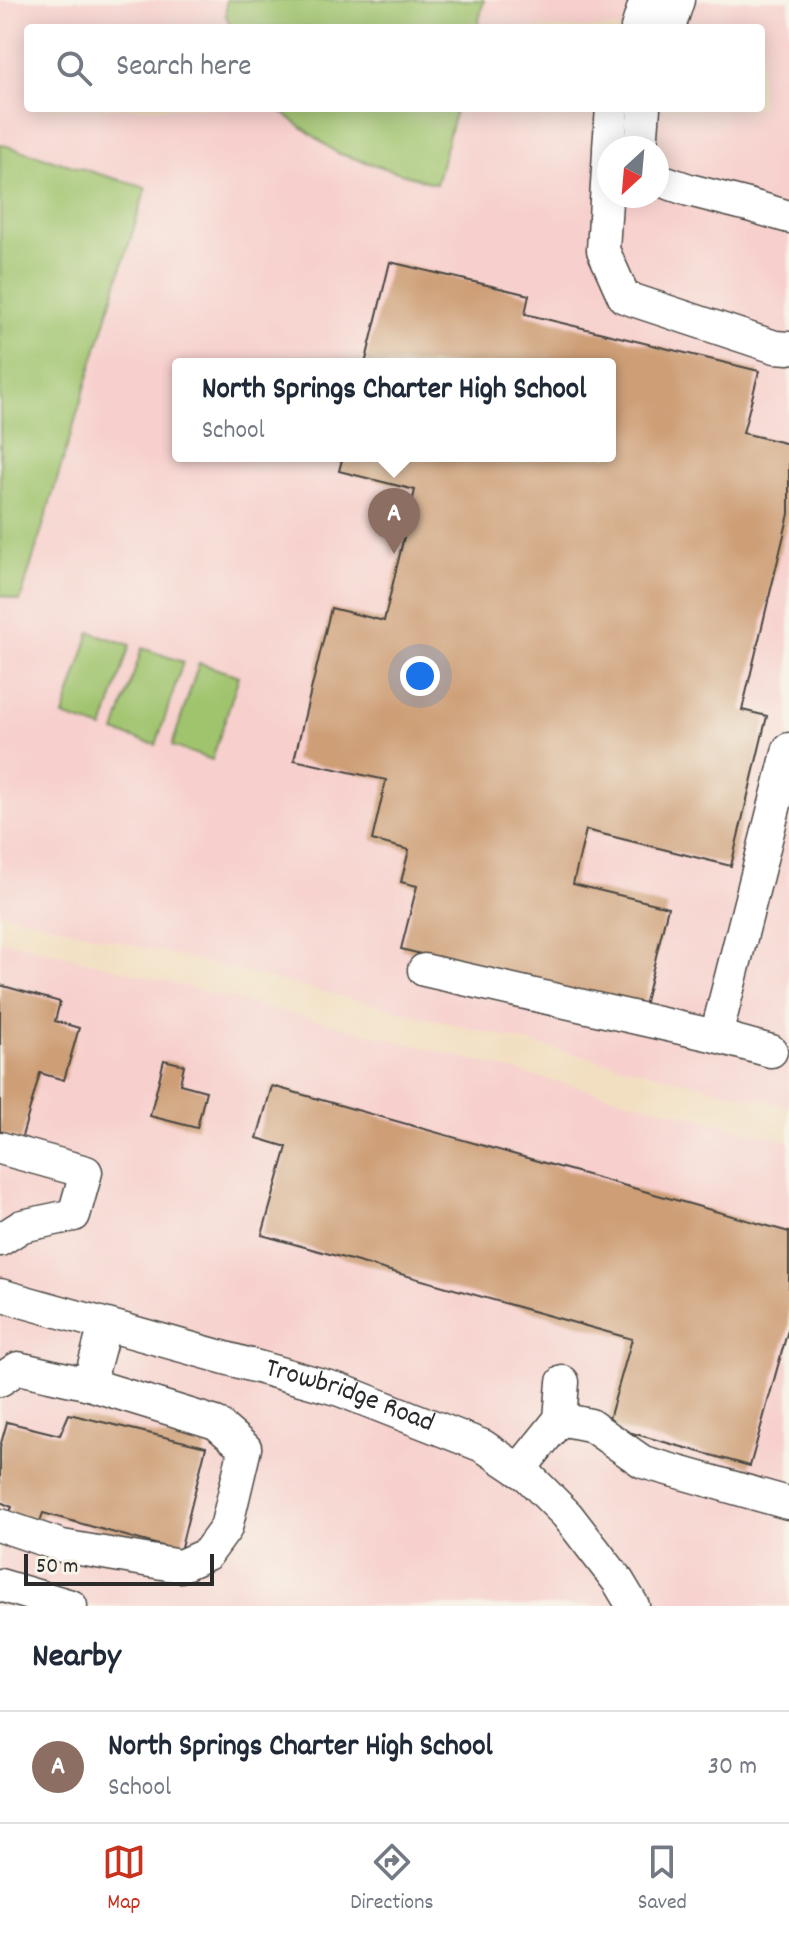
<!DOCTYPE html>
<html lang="en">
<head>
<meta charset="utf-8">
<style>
  body { margin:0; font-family:Dekko,sans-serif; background:#f2f2f3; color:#1f2937 }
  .compass { position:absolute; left:597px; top:136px; width:72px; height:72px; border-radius:50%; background:#fff; box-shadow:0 4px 20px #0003; rotate:206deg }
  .scale { position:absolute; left:24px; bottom:20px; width:190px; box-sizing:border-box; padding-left:8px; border:4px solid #2b2b2b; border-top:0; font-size:22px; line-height:28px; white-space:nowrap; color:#2b2b2b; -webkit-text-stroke:6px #f7f3e8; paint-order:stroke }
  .you { position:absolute; left:420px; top:676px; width:28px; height:28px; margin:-20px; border:6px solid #fff; border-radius:50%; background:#1a73e8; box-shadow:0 0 0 12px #1a73e833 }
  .badge { display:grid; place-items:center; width:52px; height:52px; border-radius:50%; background:#c8321e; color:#fff; font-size:26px; font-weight:700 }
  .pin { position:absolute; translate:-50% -66px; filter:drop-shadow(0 2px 4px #0008) }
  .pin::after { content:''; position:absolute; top:42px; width:28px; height:24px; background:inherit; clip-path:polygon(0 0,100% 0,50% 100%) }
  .popup { position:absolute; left:172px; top:358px; width:444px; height:104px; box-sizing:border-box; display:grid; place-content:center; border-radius:8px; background:#fff; filter:drop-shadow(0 2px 6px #0005); font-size:26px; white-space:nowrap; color:#747a83 }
  .popup b { font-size:30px; color:#1f2937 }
  .popup::after { content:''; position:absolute; left:50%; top:100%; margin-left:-16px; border:16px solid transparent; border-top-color:#fff }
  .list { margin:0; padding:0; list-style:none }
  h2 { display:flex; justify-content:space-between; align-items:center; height:104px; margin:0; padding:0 32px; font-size:34px }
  h2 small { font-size:26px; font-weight:400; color:#747a83 }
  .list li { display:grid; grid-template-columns:52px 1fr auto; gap:24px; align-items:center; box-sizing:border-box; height:112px; padding:0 32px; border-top:2px solid #e0e1e3 }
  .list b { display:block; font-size:30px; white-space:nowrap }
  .list p { margin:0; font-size:26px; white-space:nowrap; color:#747a83 }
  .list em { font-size:26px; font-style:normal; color:#747a83 }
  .icon { flex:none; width:44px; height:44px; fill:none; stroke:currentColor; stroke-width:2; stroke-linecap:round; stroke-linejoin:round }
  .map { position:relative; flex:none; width:789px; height:1606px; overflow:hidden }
  .search { position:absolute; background:#fff; box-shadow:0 4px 20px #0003; left:24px; right:24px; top:24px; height:88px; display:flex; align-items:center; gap:20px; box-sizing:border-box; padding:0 28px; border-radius:8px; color:#747a83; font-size:30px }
  .sheet { height:216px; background:#fff }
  nav { display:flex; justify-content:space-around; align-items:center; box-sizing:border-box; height:112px; border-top:2px solid #e0e1e3; background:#fff; font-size:22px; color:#747a83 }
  nav a { display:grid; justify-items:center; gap:4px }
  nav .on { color:#c8321e }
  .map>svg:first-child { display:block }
  .built { fill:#f7d0cd; fill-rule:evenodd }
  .green { fill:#a0c46e; stroke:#66784c; stroke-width:2 }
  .building { fill:#ce9f77 }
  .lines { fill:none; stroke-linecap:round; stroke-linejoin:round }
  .minor-casing { stroke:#494642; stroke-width:35 }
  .minor { stroke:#fff; stroke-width:32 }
  .labels { text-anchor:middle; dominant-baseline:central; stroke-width:8; stroke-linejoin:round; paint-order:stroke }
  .street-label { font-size:28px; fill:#2b2b2b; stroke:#f7f3e8 }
</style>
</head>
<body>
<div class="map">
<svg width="789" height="1606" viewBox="0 0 789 1606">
  <rect width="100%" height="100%" fill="#f7f3e8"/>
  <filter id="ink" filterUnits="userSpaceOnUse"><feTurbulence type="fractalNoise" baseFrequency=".0125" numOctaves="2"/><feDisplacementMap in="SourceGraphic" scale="16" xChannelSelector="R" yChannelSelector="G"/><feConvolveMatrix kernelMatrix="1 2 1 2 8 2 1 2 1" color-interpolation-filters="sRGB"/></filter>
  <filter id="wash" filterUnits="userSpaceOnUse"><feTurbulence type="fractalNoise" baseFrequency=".006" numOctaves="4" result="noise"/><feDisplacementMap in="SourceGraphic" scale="32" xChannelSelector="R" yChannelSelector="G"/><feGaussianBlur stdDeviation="1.8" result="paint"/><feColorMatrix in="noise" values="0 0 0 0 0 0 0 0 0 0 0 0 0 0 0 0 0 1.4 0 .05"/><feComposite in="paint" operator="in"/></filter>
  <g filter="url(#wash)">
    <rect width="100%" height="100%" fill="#f2dfc1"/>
    <path class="built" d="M0,0h789v1107l-789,-195zM28,28h733v80h-733zM609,148h48v48h-48zM178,364h432v92h-432z
      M0,939l789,202v465h-789z"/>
    <path class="green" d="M226,0h258l-7,28h-245l-6,-12z
      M276,108h180l-20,76 -99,-31z
      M0,144l146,44 -126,413 -20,-6z
      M90,632l40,13 -27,84 -40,-13z
      M142,648l41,14 -27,83 -41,-13z
      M199,663l40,13 -27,84 -40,-14z"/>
    <g id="blocks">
      <path class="building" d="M390,262l139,33 -4,19 234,57 -16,62 46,11v70l-47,196 25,6 -36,150 -145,-36 -13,54 95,23 -25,103 -242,-61 16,-63 -16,-4 8,-32 -37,-10 14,-60 -92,-20 37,-152 53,13 31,-131 -76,-19 4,-15h267v-92h-245z
        M0,985l60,17 -5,19 24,7 -15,52 -24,-7 -19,67 -21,-6z
        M164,1060l20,5 -4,19 26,7 -9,37 -47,-12z
        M272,1086l517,146v94l-39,140 -143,-40 25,-87 -370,-104 25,-88 -30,-9z
        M69,1414l137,33 -26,104 -137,-38 -4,11 -31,-8 4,-9 -12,-5v-55l7,-25 53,13z"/>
    </g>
  </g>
  <g filter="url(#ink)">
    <use href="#blocks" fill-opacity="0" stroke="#494642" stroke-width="2"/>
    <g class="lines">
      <g class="minor-casing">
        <g id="minor">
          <path d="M637,28l9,-28"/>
          <path d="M669,28l9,-28"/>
          <path d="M609,148l3,-40"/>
          <path d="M641,148l3,-40"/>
          <path d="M609,152l-6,98 21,47 151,50 14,1"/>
          <path d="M657,179l32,11 59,15 41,12"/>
          <path d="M424,970l292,66 55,15"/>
          <path d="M716,1036l73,-287"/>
          <path d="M0,1148l86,24 -12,43 -52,11 -22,14"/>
          <path id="s1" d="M0,1295l340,95 143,56 45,30 39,39 51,66 15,25"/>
          <path d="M0,1380l18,-12 71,16 16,-59"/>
          <path d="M560,1419l30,6 53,37 145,41"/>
          <path d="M519,1470l41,-51 3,-37"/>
          <path d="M0,1525l62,21 118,20 27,-12 19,-26 19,-80 -29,-25 -127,-39"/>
          <path d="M0,1585l71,21"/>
        </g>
      </g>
      <use href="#minor" class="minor"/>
    </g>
  </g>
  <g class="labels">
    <g class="street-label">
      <text stroke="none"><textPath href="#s1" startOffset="364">Trowbridge Road</textPath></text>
    </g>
  </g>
</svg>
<svg class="compass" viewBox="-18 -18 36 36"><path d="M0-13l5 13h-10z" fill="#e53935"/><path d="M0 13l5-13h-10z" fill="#747a83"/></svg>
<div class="scale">50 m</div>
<div class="you"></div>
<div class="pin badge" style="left:394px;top:554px;background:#8d6e63">A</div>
<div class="popup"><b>North Springs Charter High School</b>School</div>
<div class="search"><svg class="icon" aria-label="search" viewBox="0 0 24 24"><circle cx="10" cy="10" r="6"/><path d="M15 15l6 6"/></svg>Search here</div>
</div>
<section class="sheet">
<h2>Nearby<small></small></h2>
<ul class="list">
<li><span class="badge" style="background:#8d6e63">A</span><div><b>North Springs Charter High School</b><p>School</p></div><em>30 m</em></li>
</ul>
</section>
<nav>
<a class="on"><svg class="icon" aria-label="map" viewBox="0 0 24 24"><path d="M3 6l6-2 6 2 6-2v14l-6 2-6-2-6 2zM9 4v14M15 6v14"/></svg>Map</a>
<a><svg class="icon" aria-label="directions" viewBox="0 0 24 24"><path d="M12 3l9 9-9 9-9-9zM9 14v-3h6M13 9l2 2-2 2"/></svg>Directions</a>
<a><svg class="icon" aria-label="saved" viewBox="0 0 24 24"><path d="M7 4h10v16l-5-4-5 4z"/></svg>Saved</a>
</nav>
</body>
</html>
